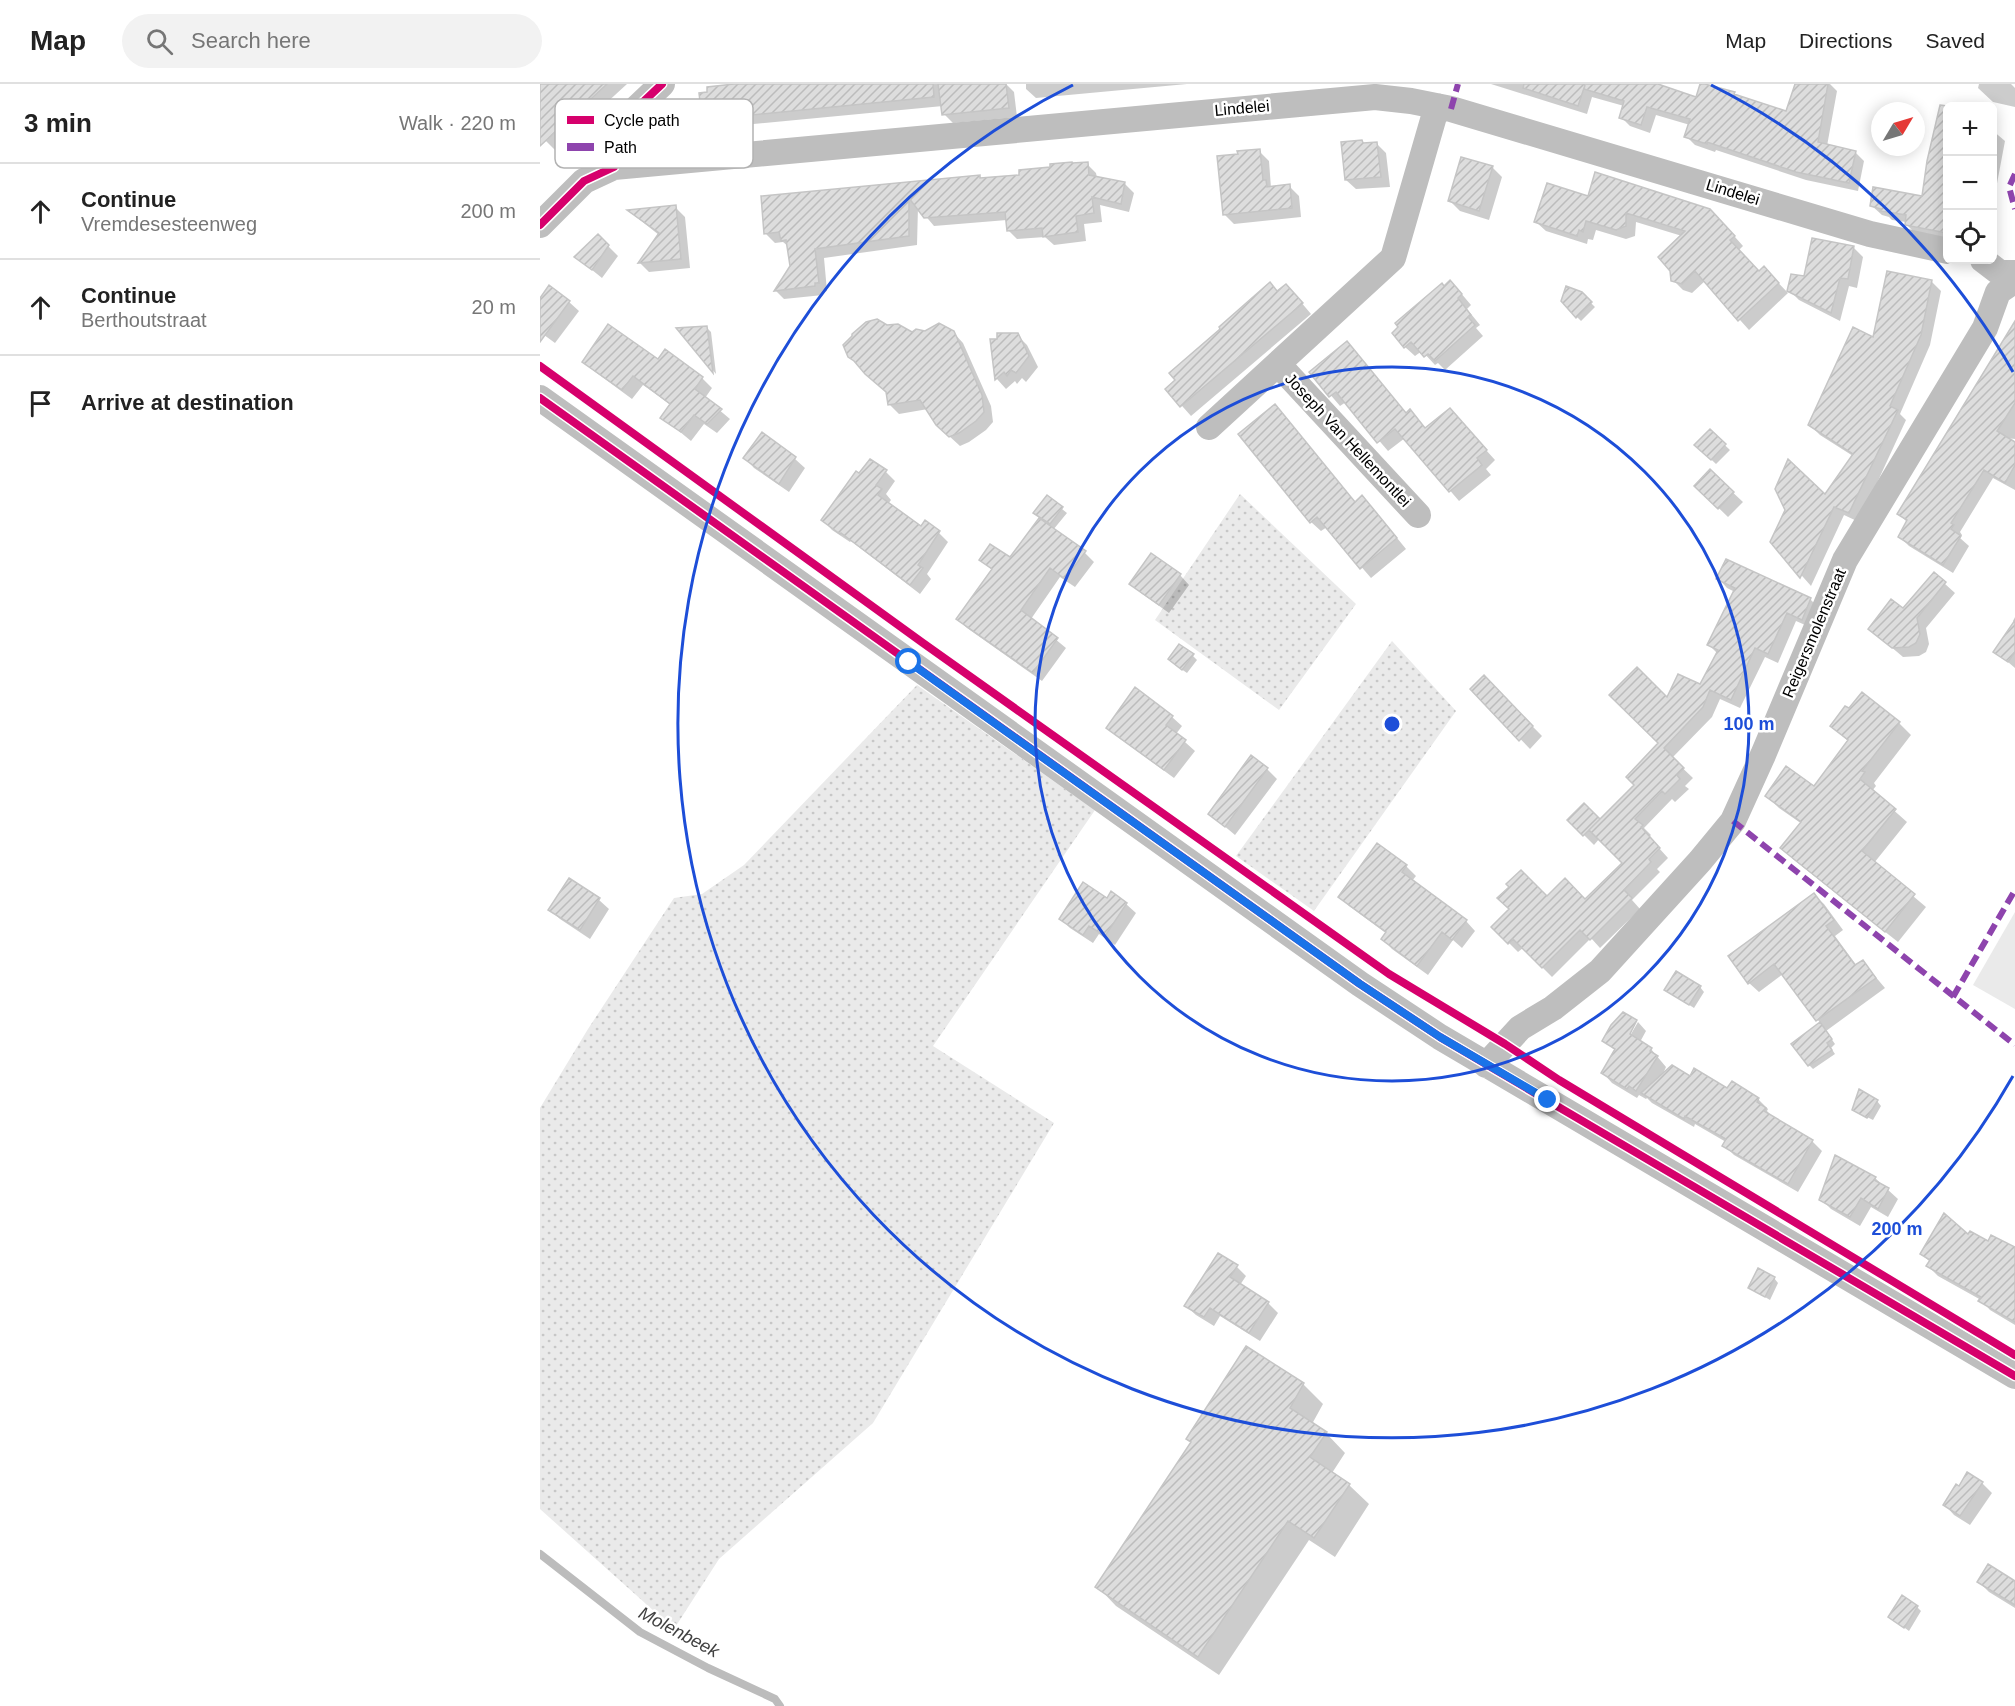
<!DOCTYPE html>
<html lang="en">
<head>
<meta charset="utf-8">
<style>
  body { margin:0; font-family:Helvetica,sans-serif; background:#f2f2f2; color:#222 }
  .controls { position:absolute; right:18px; top:18px; display:grid; overflow:hidden; border-radius:9px; box-shadow:0 3px 15px #0003 }
  .controls button { width:54px; height:54px; display:grid; place-items:center; padding:0; border:0; border-bottom:2px solid #e0e0e0; background:#fff; color:#222; font:30px sans-serif }
  .compass { position:absolute; left:1331px; top:18px; width:54px; height:54px; border-radius:50%; background:#fff; box-shadow:0 3px 15px #0003; rotate:52deg }
  .stop { position:absolute; width:18px; height:18px; margin:-14px; border:4px solid #1a73e8; border-radius:50%; background:#fff }
  .stop.end { background:#1a73e8; border-color:#fff; box-shadow:0 2px 6px #0008 }
  .list { margin:0; padding:0; list-style:none }
  h2 { display:flex; justify-content:space-between; align-items:center; height:78px; margin:0; padding:0 24px; font-size:26px }
  h2 small { font-size:20px; font-weight:400; color:#767676 }
  .list li { display:grid; grid-template-columns:39px 1fr auto; gap:18px; align-items:center; box-sizing:border-box; height:96px; padding:0 24px; border-top:2px solid #e0e0e0 }
  .list b { display:block; font-size:22px; white-space:nowrap }
  .list p { margin:0; font-size:20px; white-space:nowrap; color:#767676 }
  .list em { font-size:20px; font-style:normal; color:#767676 }
  .icon { flex:none; width:33px; height:33px; fill:none; stroke:currentColor; stroke-width:2; stroke-linecap:round; stroke-linejoin:round }
  .map { position:relative; flex:none; width:1475px; height:1622px; overflow:hidden }
  header { display:flex; align-items:center; gap:36px; box-sizing:border-box; height:84px; padding:0 30px; background:#fff; border-bottom:2px solid #e0e0e0 }
  header strong { font-size:28px }
  nav { display:flex; gap:33px; margin-inline-start:auto; font-size:21px }
  .search { width:420px; height:54px; background:#f2f2f2; display:flex; align-items:center; gap:15px; box-sizing:border-box; padding:0 21px; border-radius:33px; color:#767676; font-size:22px }
  main { display:flex }
  aside { flex:1; background:#fff }
  .map>svg:first-child { display:block }
  .grass { fill:url(#grass-dots) }
  .pitch { fill:#eaeaea }
  .shadow { fill:#0003 }
  .lines { fill:none; stroke-linecap:round; stroke-linejoin:round }
  .stream { stroke:#bcbcbc; stroke-width:8 }
  .building { fill:url(#building-hatch); stroke:#c5c5c5; stroke-width:1.5 }
  .minor { stroke:#bebebe; stroke-width:26 }
  .quiet { stroke:#8e44ad; stroke-width:6; stroke-dasharray:12 6; stroke-linecap:butt }
  .cycleway-casing { stroke:#fff; stroke-width:11 }
  .cycleway { stroke:#d6006c; stroke-width:8 }
  .route { stroke:#1a73e8; stroke-width:8 }
  .ring { fill:none; stroke:#1d4ed8; stroke-width:3 }
  .labels { text-anchor:middle; dominant-baseline:central; stroke-width:5; stroke-linejoin:round; paint-order:stroke }
  .street-label { font-size:16px; fill:#000; stroke:#fff }
  .water-label { font-size:18px; font-style:italic; fill:#414141; stroke:#fff }
  .key { fill:#fff; stroke:#b2b2b2; stroke-width:1.5 }
  .key-label { font-size:16px; fill:#000 }
  .centre { fill:#1d4ed8; stroke:#fff; stroke-width:3 }
  .ring-label { font-size:18px; text-anchor:middle; font-weight:bold; fill:#1d4ed8; stroke:#fff; stroke-width:5; stroke-linejoin:round; paint-order:stroke }
</style>
</head>
<body>
<header>
<strong>Map</strong>
<div class="search"><svg class="icon" aria-label="search" viewBox="0 0 24 24"><circle cx="10" cy="10" r="6"/><path d="M15 15l6 6"/></svg>Search here</div>
<nav><a>Map</a><a>Directions</a><a>Saved</a></nav>
</header>
<main>
<aside>
<h2>3 min<small>Walk · 220 m</small></h2>
<ul class="list">
<li><svg class="icon" aria-label="ahead" viewBox="0 0 24 24"><path d="M12 20V5M6 11l6-6 6 6"/></svg><div><b>Continue</b><p>Vremdesesteenweg</p></div><em>200 m</em></li>
<li><svg class="icon" aria-label="ahead" viewBox="0 0 24 24"><path d="M12 20V5M6 11l6-6 6 6"/></svg><div><b>Continue</b><p>Berthoutstraat</p></div><em>20 m</em></li>
<li><svg class="icon" aria-label="arrive" viewBox="0 0 24 24"><path d="M6 21V4h12l-3 4 3 4H6"/></svg><div><b>Arrive at destination</b></div></li>
</ul>
</aside>
<div class="map">
<svg width="1475" height="1622" viewBox="0 0 1475 1622">
  <defs>
    <pattern id="grass-dots" width="8" height="8" patternUnits="userSpaceOnUse" patternTransform="scale(1.5)"><rect width="8" height="8" fill="#eaeaea"/><path d="M2 2h.1M6 6h.1" fill="none" stroke="#c7c7c7" stroke-width="1.8" stroke-linecap="round"/></pattern>
    <pattern id="building-hatch" width="6" height="6" patternUnits="userSpaceOnUse" patternTransform="scale(1.5)"><rect width="6" height="6" fill="#ddd"/><path d="M-1 1l2-2M0 6l6-6M5 7l2-2" fill="none" stroke="#bcbcbc"/></pattern>
  </defs>
  <rect width="100%" height="100%" fill="#fff"/>
  <path class="grass" d="M700,410l116,110 -77,106 -124,-90z
    M852,557l64,70 -142,200 -78,-55z
    M377,601l178,125 -162,236 121,77 -181,300 -154,136 -45,70 -134,-120v-401l48,-79 86,-131 28,-4 42,-29z"/>
  <path class="pitch" d="M1475,828v97l-42,-24z"/>
  <path class="shadow" d="M17,0h70l-72,66 -15,-15v-38z
    M208,0h258l8,8 3,25 -64,6 -9,-9 -1,-8 -231,22 -9,-9z
    M486,0h161l-151,14 -10,-9z
    M951,0h162l44,15 40,-2 49,16 11,-29h33l7,7 -10,55 28,6 9,9 -6,30 -52,-11 -90,-30 -1,2 -20,-7 -9,-9 4,-11 -34,-10 -6,18 -20,-7 -9,-9 3,-11 -32,-9 -5,17z
    M1439,0h32l4,4v19l-22,-5 -15,-14z
    M1399,31l9,2v123l-32,-6 -10,-10v-2l-14,-2 -3,-3 -7,-2 -10,-9 52,-9z
    M1452,46l13,11 -13,69z
    M822,57l3,3h12l9,9 4,34 -34,2 -10,-9z
    M719,67l10,10 2,27 18,-2 10,10 2,21 -67,7 -10,-10z
    M922,75l31,9 9,9 -13,43 -29,-9 -10,-10z
    M547,80l9,9 1,5 28,6 9,9 -5,19 -29,-7 2,17 -18,2 2,17 -32,4 -9,-8 -28,2 -9,-9 -1,-10 -73,6 -16,-19 -1,38 -93,13 3,33 -4,1v3l-39,4 -8,-8 15,-24 -2,-20 -6,-5 -8,1 -9,-9 -3,-37 216,-21 3,3 39,-3z
    M1049,114l131,22 23,26 -4,4 20,22 5,-4 24,25 -39,37 -44,-49 -13,12 -9,-3 -10,-10 9,-44 -46,-14 -1,14 -9,3 -30,-9 -3,10 -5,-1 -1,5 -41,-13 -10,-9z
    M135,123l10,10 5,51 -41,4 -9,-9 19,-28 -29,-23z
    M58,152l20,20 -16,22 -26,-21z
    M1313,163l10,10 -6,31 -8,-2 -9,35 -41,-21 -9,-9 -2,2 4,-18 13,3z
    M1391,197l10,10 -11,54 -30,69 6,6 -47,102 -15,-7 -33,71 -39,-44 53,-46 28,-40 -33,-21 -10,-10 64,-86z
    M920,208l11,13 -4,4 13,16 -4,3 7,8 -38,34 -7,-7 -3,2 -13,-14 -7,5 -10,-9z
    M738,209l17,2 16,19 -120,102 -24,-27z
    M1041,209l14,14 -14,14 -4,-4z
    M0,217l29,1 10,9 -24,32 -15,-11z
    M1475,239v116l-9,-1 9,5v47l-22,-12 -33,54 2,3 -2,3 9,8 -16,27 -44,-27 -9,-9 7,-15 -8,-8z
    M346,243l26,7 41,-2 10,11 28,63 2,16 -7,8 -17,12 -9,4 -12,-11 -20,-26 -29,5 -10,-10 -1,-11 -39,-37z
    M167,244l4,4 5,42 -37,-45z
    M477,251l10,10 11,22 -12,15 -4,-4 -5,6 -2,-3 -9,8 -9,-10 -5,-39z
    M44,277h74l44,17 10,10 -7,10 25,21 -13,14 -13,-9 -13,17 -29,-24 9,-12 -28,-20 -11,14 -38,-28z
    M771,288l95,42 13,7 7,8 33,-9 36,40 -9,9 5,6 -32,26 -54,-63 -17,13 -42,-49 -6,4z
    M735,322l81,98 16,3 34,42 -35,29 -44,-51 -6,4 -10,-9z
    M1170,347l20,19 -14,14 -20,-19z
    M205,374l50,1 10,9 -16,24 -35,-24z
    M1170,387l33,31 -15,15 -32,-31z
    M346,388l9,9 -9,13 5,6 -3,4 33,24 18,5 9,9 -21,32 4,5 -11,15 -69,-53 -1,1 -18,-12 -9,-10z
    M507,413l20,16 -14,17 32,23 9,9 -19,25 -15,-10 -29,42 35,29 -24,33 -75,-53 -9,-9 35,-48 -12,-11 29,-1 30,-41 -5,-5z
    M1394,490l21,19 -29,35 3,16 -3,8 -7,4 -16,1 -33,-28 33,-19z
    M640,491l9,10 -20,28 -28,-20 -10,-9z
    M1178,494l92,21 10,10 -8,19 -16,-7 -18,42 -13,-6 -25,51 -20,-9 -8,18 -40,41 21,20 -8,8 4,3 -14,13 -3,-3 -28,29 7,7 -2,2 19,21 -11,11 3,3 -28,28 8,9 -40,39 -9,-10 -39,39 -29,-29 -5,4 -25,-25 54,-29 38,3 39,-38 -24,-25 -6,7 -25,-25 15,-15 16,16 36,-36 24,-42 7,-44 34,-13 16,-33 -8,-8 26,-53 -8,-4z
    M1475,533v51l-20,-17 20,-28 -2,-2z
    M653,572l4,4 -10,13 -13,-9z
    M944,593l58,59 -12,13 -58,-60z
    M632,633l10,9 -6,8 19,17 -21,27 -56,-41 -10,-10z
    M1359,639l12,12 -37,48 2,3 -4,5 35,31 -33,41 52,44 -28,35 -104,-82 -12,-12 20,-24 -23,-16 -12,-12 48,-7 34,-47 -17,-16z
    M727,685l10,10 -42,56 -25,-21z
    M837,761l29,21 10,10 -4,5 54,40 9,10 -13,17 -9,-8 -25,35 -36,-26 -9,-10 4,-5 -38,-28 -9,-9z
    M29,796l30,20 10,9 -19,30 -30,-20 -10,-9z
    M1274,811l10,9 19,26 -8,6 22,30 6,-4 22,26 -59,43 9,13 -4,4 4,6 -22,15 -4,-4 12,-41 -38,-50 -24,18 -10,-9z
    M567,816l19,4 10,9 -21,32 -16,-11 -6,9 -23,-15 -10,-10z
    M1160,903l4,5 -10,16 -28,-18z
    M1083,930l14,8h-3l-9,18 2,1 11,-19 8,9 -6,11 11,7 15,18 -4,9 10,-10 18,12 5,-8 32,20 5,-7 26,16 10,10 -1,2 7,8 38,22 10,10 -24,41 -64,-37 -10,-10 2,-3 -31,-18 -1,3 -42,-24 -5,-5 -1,1 -7,-4 -2,3 -25,-15 -9,-10 13,-22 -12,-10 8,-15z
    M1337,1017l4,5 -8,14 -20,-10z
    M1335,1094l23,21 -10,18 -17,-10 -11,19 -29,-17 -10,-10z
    M1429,1152l46,24v65l-25,-15 -9,-10 -43,-24 -10,-10 2,-4 -8,-8z
    M697,1183l9,9 -6,9 28,18 10,10 -18,28 -40,-25 -6,10 -18,-11 -10,-9z
    M1234,1194l4,5 -8,17 -20,-12z
    M707,1264l56,36 20,20 -11,20 14,9 19,20 -13,20 17,12 20,19 -34,53 -26,-17 -90,135 -103,-69 -19,-20 95,-143z
    M1442,1399l10,10 -22,32 -16,-10 -9,-10 15,-17z
    M1439,1498h36v26l-26,-16z
    M1377,1523l4,4 -12,20 -19,-14z"/>
  <g class="lines">
    <path class="stream" d="M0,1470l100,78 68,36 67,31 5,7"/>
  </g>
  <path class="building" d="M0,0h67l-67,62z
    M194,0h199l1,13 -232,23 -3,-27 8,-1v-5z
    M398,0h68l3,24 -67,7z
    M984,0h134l38,13 4,-13h5l30,8 -1,2 52,17 9,-27h33l-10,58 38,9 -7,32 -53,-11 -89,-30v2l-23,-7 6,-18 -43,-12 -6,18 -22,-7 5,-17 -40,-12 1,-4 -7,21 -55,-18z
    M1400,21l7,1v127l-42,-8 1,-10 -26,-4 1,-2 -11,-3 3,-19 49,9 5,-35z
    M822,56l1,3 14,-1 4,35 -36,3 -4,-38z
    M720,65l3,31h3l1,7 23,-3 2,24 -69,7 -6,-59 21,-2 -1,-3z
    M921,73l32,9 -14,45 -31,-10z
    M532,78v1l16,-1 1,13 36,7 -4,22 -29,-7 2,16 -18,3 2,16 -35,5 -1,-9 -35,3 -2,-19 -81,6 -15,-20v38l-94,13 4,34h-4v3l-41,5 16,-25 -4,-26 -5,1 -2,-9 -15,2 -3,-38 219,-21v3l39,-3v-5l31,-3v-3z
    M1055,88l115,37 25,27 -5,4 29,31 5,-5 15,17 -41,38 -43,-50 -13,13 -11,-3 -1,-10 -12,-14 27,-26 -59,-18v13l-10,4 -30,-9 -3,11 -4,-2 -2,6 -43,-14 13,-39 41,13z
    M136,121l5,54 -43,4 21,-30 -32,-23z
    M58,150l11,11 -17,25 -18,-13z
    M1272,154l42,8 -6,33 -8,-1 -9,35 -44,-22 4,-17 13,2z
    M1347,187l45,9 -11,55 -31,71 8,4 -49,103 -15,-6 -34,71 -30,-36 15,-32 -10,-21 13,-30 37,35 28,-40 -45,-29 45,-98 20,10z
    M910,196l12,14 -4,4 13,17 -3,2 7,8 -40,36 -7,-7 -4,3 -13,-15 -7,6 -12,-15 6,-6 -3,-4 47,-40 2,3z
    M730,198l7,9 9,-7 17,19 -123,104 -15,-18 10,-9 -6,-7 51,-44 -1,-2z
    M9,201l21,16 -30,41v-44z
    M1026,202l16,6 10,10 -16,16 -15,-17z
    M337,235l10,6 11,-1 14,8 4,-3 9,2 14,-8 15,8 28,64 2,17 -8,9 -17,12 -10,4 -13,-12 -16,-25 -32,5 -2,-13 -21,-18 -11,-13 -6,-4 -5,-12 9,-9v-2l14,-12z
    M1475,237v82l-18,28 18,11v23l-10,18 -21,-13 -33,53 3,2 -3,4 10,7 -18,29 -45,-28 9,-17 -10,-6z
    M68,240l50,35 7,-10 38,28 -8,12 27,20 -15,15 -13,-9 -13,17 -21,-14 10,-14 -37,-28 -11,14 -40,-28z
    M167,242l6,47 -37,-45z
    M457,249h21l11,23 -13,17 -5,-3 -4,6 -3,-4 -9,8 -5,-41h7z
    M807,257l59,72 4,-4 15,19 25,-20 37,42 -10,8 5,7 -33,27 -54,-63 -18,14 -41,-51 -7,5 -20,-25z
    M735,320l80,98 7,-7 35,43 -37,31 -43,-52 -7,6 -72,-89z
    M1170,345l16,15 -15,16 -17,-15z
    M222,348l34,25 -17,27 -36,-26z
    M330,375l17,11 -11,15 6,4 -4,6 43,31 4,-6 15,11 -22,34 5,3 -13,17 -69,-52 -1,1 -19,-14 35,-49 3,2z
    M1170,385l24,23 -16,17 -24,-23z
    M507,411l16,12 -13,17 -17,-11z
    M499,434l47,33 -21,28 -15,-11 -29,42 37,28 -25,35 -77,-54 36,-50 -13,-9 11,-16 20,13z
    M611,469l30,21 -22,31 -30,-21z
    M1186,475l85,39 -9,22 -15,-7 -19,41 -13,-6 -24,52 -21,-10 -7,17 -39,41 20,20 -7,7 3,4 -15,15 -3,-3 -27,28 8,6 -2,2 19,21 -11,11 2,3 -27,28 8,8 -42,42 -10,-10 -38,38 -29,-29 -5,5 -17,-17 18,-18 -12,-11 12,-11 -3,-3 15,-14 26,26 18,-18 20,21 37,-36 -33,-33 45,-45 -8,-8 32,-34 -49,-48 28,-28 30,30 11,-23 22,10 18,-34 -11,-5 28,-57 -19,-9z
    M1394,488l12,10 -29,36 3,16 -4,9 -7,4 -17,1 -24,-19 23,-30 12,9z
    M1475,536v32l-7,10 -15,-10z
    M639,560l15,10 -12,16 -14,-11z
    M944,591l49,51 -14,15 -49,-52z
    M595,603l38,29 -7,9 20,15 -22,30 -58,-42z
    M1322,608l38,30 -38,49 3,1 -5,7 36,30 -34,42 53,43 -30,38 -105,-84 21,-26 -36,-26 21,-30 28,20 34,-46 -18,-14 15,-20 4,2z
    M711,671l17,13 -43,59 -17,-13z
    M1044,719l16,16 -17,17 -16,-16z
    M837,759l30,22 -5,7 65,48 -15,20 -10,-8 -25,34 -36,-27 5,-7 -48,-35z
    M29,794l31,20 -20,32 -32,-20z
    M543,798l24,16 4,-7 16,12 -22,33 -16,-10 -6,9 -24,-16z
    M1274,809l20,27 -8,6 29,39 8,-5 13,18 -60,43 -42,-57 -26,20 -20,-28z
    M1136,887l25,15 -12,19 -25,-15z
    M1083,928l14,8 -7,14 22,14 -2,3 8,5 -22,35 -7,-5 -2,3 -26,-16 14,-24 -13,-8 9,-16z
    M1280,938l12,17 -5,4 5,7 -24,16 -17,-22z
    M1132,981l18,11 4,-8 33,20 5,-7 27,17 -2,4 9,6 -2,3 49,29 -25,44 -66,-38 4,-7 -41,-23 -1,3 -43,-26z
    M1319,1005l19,11 -11,18 -15,-8z
    M1295,1071l41,22 -2,3 15,8 -11,21 -17,-11 -11,19 -31,-17z
    M1404,1129l24,21 2,-3 18,10 3,-6 24,12v75l-37,-21 3,-4 -55,-31 4,-6 -10,-6z
    M678,1169l20,12 -8,12 39,25 -20,31 -39,-25 -6,9 -20,-11z
    M1218,1184l17,9 -10,20 -17,-9z
    M706,1262l58,37 -14,25 37,24 -17,25 40,27 -36,54 -26,-17 -90,136 -103,-70 96,-145 -5,-3z
    M1427,1388l16,10 -23,34 -17,-11 13,-21 3,2z
    M1448,1480l27,17v24l-38,-23z
    M1362,1511l16,11 -14,22 -16,-11z"/>
  <g class="lines">
    <path class="minor" d="M74,83l3,-25 5,-20 40,-38
      M0,141l44,-44 30,-14 761,-70 36,4 40,8 419,125 78,17
      M1443,176l17,13h15
      M738,280l140,151
      M0,314l820,586 80,53 575,339
      M669,343l184,-169 44,-152
      M946,981l34,-37 33,-20 47,-37 100,-110 33,-40 30,-66 82,-195 140,-232 13,-36 17,-12"/>
    <path class="quiet" d="M911,25l7,-25
      M1475,90l-6,13 6,22
      M1193,737l282,224
      M1413,913l62,-107"/>
    <g class="cycleway-casing">
      <path id="cycleway" d="M0,141l44,-44 30,-14 3,-25 5,-20 40,-38
        M0,282l383,277 466,331 116,70 54,36 456,275
        M0,314l820,586 80,53 575,339"/>
    </g>
    <use href="#cycleway" class="cycleway"/>
  </g>
  <g class="lines">
    <path class="route" d="M369,578l451,322 80,53 108,63"/>
  </g>
  <g class="ring">
    <circle cx="852" cy="640" r="357"/>
    <path d="M1473 992A714 714 0 1 1 533 1M1171 1A714 714 0 0 1 1473 288"/>
  </g>
  <g class="labels">
    <g class="street-label">
      <text transform="translate(702 24) rotate(-5)">Lindelei</text>
      <text transform="translate(1193 108) rotate(17)">Lindelei</text>
      <text transform="translate(808 356) rotate(47)">Joseph Van Hellemontlei</text>
      <text transform="translate(1274 549) rotate(-67)">Reigersmolenstraat</text>
    </g>
    <g class="water-label">
      <text transform="translate(139 1548) rotate(28)">Molenbeek</text>
    </g>
  </g>
  <rect x="15" y="15" width="198" height="69" rx="9" class="key"/>
  <rect x="27" y="32" width="27" height="8" fill="#d6006c"/>
  <rect x="27" y="59" width="27" height="8" fill="#8e44ad"/>
  <g class="key-label">
    <text x="64" y="42">Cycle path</text>
    <text x="64" y="69">Path</text>
  </g>
  <circle cx="852" cy="640" r="9" class="centre"/>
  <g class="ring-label">
    <text x="1209" y="646">100 m</text>
    <text x="1357" y="1151">200 m</text>
  </g>
</svg>
<div class="controls">
<button>+</button>
<button>−</button>
<button><svg class="icon" aria-label="locate" viewBox="0 0 24 24"><circle cx="12" cy="12" r="6"/><path d="M12 2v4M12 18v4M2 12h4M18 12h4"/></svg></button>
</div>
<svg class="compass" viewBox="-18 -18 36 36"><path d="M0-13l5 13h-10z" fill="#e53935"/><path d="M0 13l5-13h-10z" fill="#767676"/></svg>
<div class="stop" style="left:369px;top:578px"></div>
<div class="stop end" style="left:1008px;top:1016px"></div>
</div>
</main>
</body>
</html>
